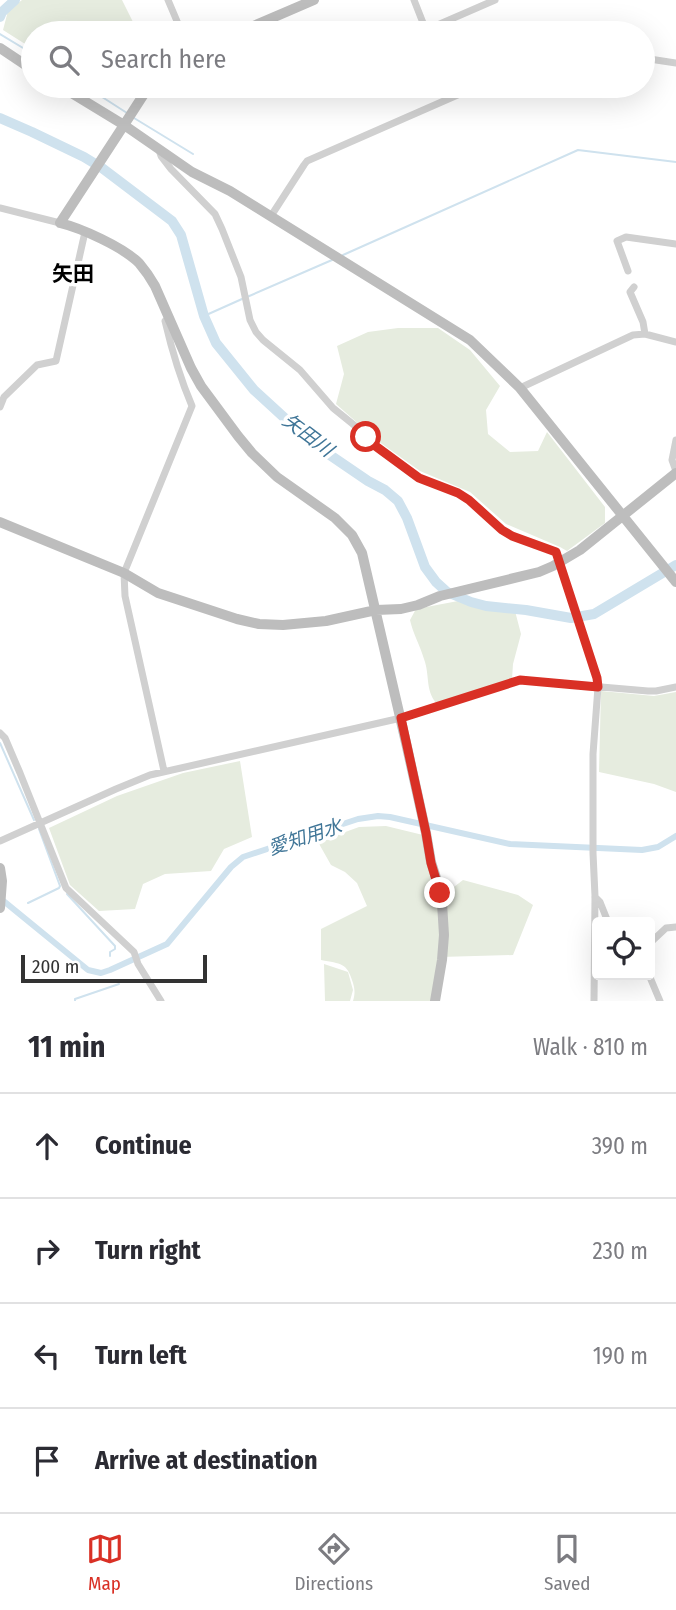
<!DOCTYPE html>
<html lang="en">
<head>
<meta charset="utf-8">
<style>
  body { margin:0; font-family:"Fira Sans Condensed","Noto Sans JP",sans-serif; background:#f7f7f7; color:#2b2b33 }
  .controls { position:absolute; right:21px; bottom:21px; display:grid; overflow:hidden; border-radius:7px; box-shadow:0 7px 28px #0002 }
  .controls button { width:63px; height:63px; display:grid; place-items:center; padding:0; border:0; border-bottom:2px solid #e1e1e2; background:#fff; color:#2b2b33; font:35px sans-serif }
  .scale { position:absolute; left:21px; bottom:18px; width:186px; box-sizing:border-box; padding-left:7px; border:4px solid #333; border-top:0; font-size:19px; line-height:24px; white-space:nowrap; color:#333; -webkit-text-stroke:5px #fff; paint-order:stroke }
  .stop { position:absolute; width:21px; height:21px; margin:-16px; border:5px solid #d93025; border-radius:50%; background:#fff }
  .stop.end { background:#d93025; border-color:#fff; box-shadow:0 2px 7px #0008 }
  .list { margin:0; padding:0; list-style:none }
  h2 { display:flex; justify-content:space-between; align-items:center; height:91px; margin:0; padding:0 28px; font-size:30px }
  h2 small { font-size:23px; font-weight:400; color:#7c7c81 }
  .list li { display:grid; grid-template-columns:46px 1fr auto; gap:21px; align-items:center; box-sizing:border-box; height:105px; padding:0 28px; border-top:2px solid #e1e1e2 }
  .list b { display:block; font-size:26px; white-space:nowrap }
  .list em { font-size:23px; font-style:normal; color:#7c7c81 }
  .icon { flex:none; width:38px; height:38px; fill:none; stroke:currentColor; stroke-width:2; stroke-linecap:round; stroke-linejoin:round }
  .map { position:relative; flex:none; width:676px; height:1001px; overflow:hidden }
  .search { position:absolute; background:#fff; box-shadow:0 7px 28px #0002; left:21px; right:21px; top:21px; height:77px; display:flex; align-items:center; gap:18px; box-sizing:border-box; padding:0 24px; border-radius:38px; color:#7c7c81; font-size:26px }
  .sheet { height:511px; background:#fff }
  nav { display:flex; justify-content:space-around; align-items:center; box-sizing:border-box; height:98px; border-top:2px solid #e1e1e2; background:#fff; font-size:19px; color:#7c7c81 }
  nav a { display:grid; justify-items:center; gap:4px }
  nav .on { color:#d93025 }
  .map>svg:first-child { display:block }
  .green { fill:#e6ecdf }
  .lines { fill:none; stroke-linecap:round; stroke-linejoin:round }
  .stream { stroke:#cfe2ee; stroke-width:2 }
  .canal { stroke:#cfe2ee; stroke-width:6 }
  .river { stroke:#cfe2ee; stroke-width:10 }
  .street { stroke:#d0d0d0; stroke-width:7 }
  .secondary { stroke:#bdbdbd; stroke-width:10 }
  .route { stroke:#d93025; stroke-width:9 }
  .labels { text-anchor:middle; dominant-baseline:central; stroke-width:7; stroke-linejoin:round; paint-order:stroke }
  .water-label { font-size:19px; font-style:italic; fill:#3f7597; stroke:#fff }
  .quarter-label { font-size:21px; font-weight:bold; fill:#000; stroke:#fff }
</style>
</head>
<body>
<div class="map">
<svg width="676" height="1001" viewBox="0 0 676 1001">
  <rect width="100%" height="100%" fill="#fff"/>
  <path class="green" d="M22,0h100l11,22 1,11h-101v16l-30,-19 5,-19z
    M398,328h40l32,22 30,36 -14,24 2,24 22,18 28,-1 9,-19 58,75v16l-38,28 -7,-4 -54,-23 -36,-32 -50,-21 -42,-30 -42,-37 8,-30 -7,-28 31,-14z
    M458,601l24,7 33,3 6,23 -8,30 -1,15 -76,24c-11,-14 -6,-28 -12,-44 -4,-14 -11,-25 -14,-39l6,-11z
    M601,691l53,5 22,-4v100l-22,-8 -55,-12z
    M240,761l12,76 -28,12 -13,22 -46,3 -22,10 -8,25 -36,2 -29,-26 -21,-57 68,-32 66,-23z
    M386,826l37,9 14,65 26,-20 55,15 15,10 -20,50 -73,2 -7,44h-80c2,-7 2,-11 0,-18 -6,-21 -12,-19 -32,-23v-31l46,-23 -10,-23 -12,-11 -14,-7 -13,-23 41,-15z
    M324,964l24,8 5,18 -3,11h-25z"/>
  <g class="lines">
    <path class="stream" d="M0,34l33,20
      M85,86l42,27
      M134,118l59,36
      M343,255l235,-105 98,12
      M247,297l85,-37
      M204,316l38,-17
      M0,743l34,77
      M67,894l48,52v3l-5,3v4
      M28,903l31,-15 1,-2 -21,-57
      M75,1001v-2l44,-15"/>
    <path class="canal" d="M0,898l88,72 13,3 9,-3 57,-26 64,-77 12,-10 115,-38 20,-3 12,1 120,27 132,6 16,-3 18,-11"/>
    <path class="river" d="M0,17l2,-5 13,-12
      M0,118l32,14 52,25 18,11 70,53 9,14 23,81 12,27 38,47 35,32 35,29 44,30 17,9 13,11 9,17 18,49 11,15 11,10 24,10 15,4 40,4 45,8 23,-4 82,-49"/>
    <path class="street" d="M168,0l14,33
      M414,0l13,33
      M426,30l69,-30
      M643,58l33,5
      M452,86l6,8
      M159,150l2,6 10,13 44,45 7,15 19,48 9,43 6,12 7,8 37,30 33,38 21,17 16,17 41,31 17,9 30,11 22,16 22,21 10,6 44,16 41,126 1,9 -5,67v99l2,43 -1,105
      M0,208l60,15
      M271,216l33,-51 3,-4 171,-75
      M628,271l-11,-30 9,-4 50,7
      M634,287l-4,5 13,30 2,12
      M520,388l113,-53 12,-1 31,8
      M0,407l4,-10 33,-32 19,-4 29,-129
      M676,440l-4,20 4,11
      M0,733l5,5 15,35 46,115 68,64 4,12 23,37
      M164,771l-39,-175 -1,-23 68,-167c-12,-28 -20,-55 -27,-85l4,-4
      M0,841l116,-52 34,-14 251,-57 119,-38 128,11h8l20,-4
      M595,897l5,5 8,20
      M650,943l16,-15 10,-1
      M649,975l11,26"/>
    <path class="secondary" d="M237,33l77,-33
      M0,48l33,22
      M60,86l64,39 68,47 38,19 240,149 50,48 156,194
      M152,86l-8,8 -20,31 -64,98c21,5 63,24 79,40 6,7 11,14 16,23l36,82 10,18 37,50 14,17 25,24 58,41 17,17 10,18 45,194 19,86 5,29 6,19 5,22 2,32 -2,25 -7,41
      M0,522l124,51 34,20 79,26 22,5 24,1 43,-4 50,-11 25,-1 17,-4 22,-9 99,-24 14,-6 27,-16 96,-77
      M0,868l2,13 -2,27"/>
  </g>
  <g class="lines">
    <path class="route" d="M366,437l4,5 49,36 39,15 11,7 33,30 10,6 44,16 41,126 1,9 -78,-7 -119,38 25,115 5,30 9,30"/>
  </g>
  <g class="labels">
    <g class="water-label">
      <text transform="translate(308 435) rotate(37)">矢田川</text>
      <text transform="translate(305 837) rotate(-18)">愛知用水</text>
    </g>
    <g class="quarter-label">
      <text x="73" y="274">矢田</text>
    </g>
  </g>
</svg>
<div class="controls">
<button><svg class="icon" aria-label="locate" viewBox="0 0 24 24"><circle cx="12" cy="12" r="6"/><path d="M12 2v4M12 18v4M2 12h4M18 12h4"/></svg></button>
</div>
<div class="scale">200 m</div>
<div class="stop" style="left:366px;top:437px"></div>
<div class="stop end" style="left:440px;top:893px"></div>
<div class="search"><svg class="icon" aria-label="search" viewBox="0 0 24 24"><circle cx="10" cy="10" r="6"/><path d="M15 15l6 6"/></svg>Search here</div>
</div>
<section class="sheet">
<h2>11 min<small>Walk · 810 m</small></h2>
<ul class="list">
<li><svg class="icon" aria-label="ahead" viewBox="0 0 24 24"><path d="M12 20V5M6 11l6-6 6 6"/></svg><div><b>Continue</b></div><em>390 m</em></li>
<li><svg class="icon" aria-label="right" viewBox="0 0 24 24"><path d="M7 20v-9h11M14 6l5 5-5 5"/></svg><div><b>Turn right</b></div><em>230 m</em></li>
<li><svg class="icon" aria-label="left" viewBox="0 0 24 24"><path d="M17 20v-9H6M10 6l-5 5 5 5"/></svg><div><b>Turn left</b></div><em>190 m</em></li>
<li><svg class="icon" aria-label="arrive" viewBox="0 0 24 24"><path d="M6 21V4h12l-3 4 3 4H6"/></svg><div><b>Arrive at destination</b></div></li>
</ul>
</section>
<nav>
<a class="on"><svg class="icon" aria-label="map" viewBox="0 0 24 24"><path d="M3 6l6-2 6 2 6-2v14l-6 2-6-2-6 2zM9 4v14M15 6v14"/></svg>Map</a>
<a><svg class="icon" aria-label="directions" viewBox="0 0 24 24"><path d="M12 3l9 9-9 9-9-9zM9 14v-3h6M13 9l2 2-2 2"/></svg>Directions</a>
<a><svg class="icon" aria-label="saved" viewBox="0 0 24 24"><path d="M7 4h10v16l-5-4-5 4z"/></svg>Saved</a>
</nav>
</body>
</html>
